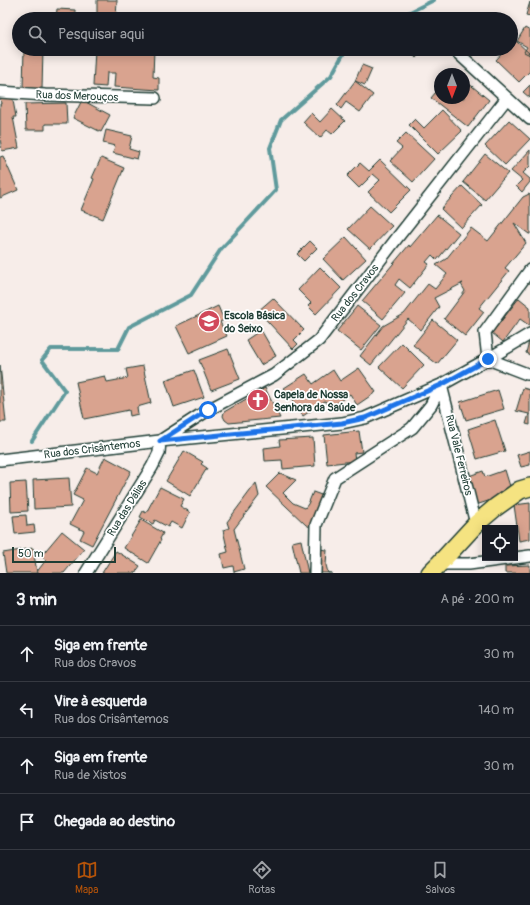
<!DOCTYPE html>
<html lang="pt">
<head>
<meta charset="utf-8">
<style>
  body { margin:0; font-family:Pangolin,sans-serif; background:#20242c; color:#f1f3f6 }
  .controls { position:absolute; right:12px; bottom:12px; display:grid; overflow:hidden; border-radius:0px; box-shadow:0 2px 10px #0003 }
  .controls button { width:36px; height:36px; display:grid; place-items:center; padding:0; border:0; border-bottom:1px solid #363941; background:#171b24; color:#f1f3f6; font:20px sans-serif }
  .compass { position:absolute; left:434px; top:68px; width:36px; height:36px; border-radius:50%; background:#171b24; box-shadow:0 2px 10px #0003; rotate:180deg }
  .scale { position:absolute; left:12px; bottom:10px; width:104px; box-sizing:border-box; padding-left:4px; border:2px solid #1f3d34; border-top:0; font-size:11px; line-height:14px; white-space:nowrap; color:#1f3d34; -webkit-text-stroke:3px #fff; paint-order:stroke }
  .stop { position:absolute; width:12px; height:12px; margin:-9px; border:3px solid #1a73e8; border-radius:50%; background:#fff }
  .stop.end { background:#1a73e8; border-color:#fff; box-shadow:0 1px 4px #0008 }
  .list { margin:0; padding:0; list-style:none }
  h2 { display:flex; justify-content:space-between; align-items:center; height:52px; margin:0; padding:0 16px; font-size:17px }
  h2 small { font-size:13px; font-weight:400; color:#9ea1a6 }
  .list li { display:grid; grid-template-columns:26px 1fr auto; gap:12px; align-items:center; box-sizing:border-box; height:56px; padding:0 16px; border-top:1px solid #363941 }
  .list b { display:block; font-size:15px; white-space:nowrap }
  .list p { margin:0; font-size:13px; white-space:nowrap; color:#9ea1a6 }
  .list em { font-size:13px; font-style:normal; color:#9ea1a6 }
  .icon { flex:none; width:22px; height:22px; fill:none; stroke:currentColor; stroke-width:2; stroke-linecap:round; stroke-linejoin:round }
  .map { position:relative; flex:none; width:530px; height:573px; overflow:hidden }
  .search { position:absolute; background:#171b24; box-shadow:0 2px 10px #0003; left:12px; right:12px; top:12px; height:44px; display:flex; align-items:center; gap:10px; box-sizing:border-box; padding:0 14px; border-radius:22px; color:#9ea1a6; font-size:15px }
  .sheet { height:276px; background:#171b24 }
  nav { display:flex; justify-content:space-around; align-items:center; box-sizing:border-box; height:56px; border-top:1px solid #363941; background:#171b24; font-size:11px; color:#9ea1a6 }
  nav a { display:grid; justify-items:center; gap:2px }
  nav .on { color:#b45309 }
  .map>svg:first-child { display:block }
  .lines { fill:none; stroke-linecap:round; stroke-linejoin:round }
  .stream { stroke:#5e9a9c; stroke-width:4 }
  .building { fill:#d9a38f; stroke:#1f3d34 }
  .minor-casing { stroke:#1f3d34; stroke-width:14 }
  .primary-casing { stroke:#1f3d34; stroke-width:20 }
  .minor { stroke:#fff; stroke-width:11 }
  .primary { stroke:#f5e381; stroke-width:17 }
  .route { stroke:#1a73e8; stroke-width:5 }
  .labels { text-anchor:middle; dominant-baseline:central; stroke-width:3.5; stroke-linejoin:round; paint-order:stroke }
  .street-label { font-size:11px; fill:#1f3d34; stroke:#fff }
  .poi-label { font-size:11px; font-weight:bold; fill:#1f3d34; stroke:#fff; text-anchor:start }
</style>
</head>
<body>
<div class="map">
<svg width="530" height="573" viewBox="0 0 530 573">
  <rect width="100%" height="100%" fill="#f7ede9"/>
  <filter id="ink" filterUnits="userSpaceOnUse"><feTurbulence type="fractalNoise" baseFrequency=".025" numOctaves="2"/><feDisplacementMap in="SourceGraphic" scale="8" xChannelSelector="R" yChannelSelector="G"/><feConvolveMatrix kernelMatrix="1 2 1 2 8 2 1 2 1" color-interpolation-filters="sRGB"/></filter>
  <g filter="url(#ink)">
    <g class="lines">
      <path class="stream" d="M396,19l38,-19
        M32,441l33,-50 -23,-31 9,-11h67l11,-22 62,-32 30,-46 55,-59 -6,-42 11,-28 50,-44 15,-27"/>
    </g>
    <path class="building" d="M97,0h20l-1,19h-19z
      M530,2v14l-4,-1z
      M57,9l18,1v9h-19z
      M525,28l5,3v24l-6,-3 3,-5 -10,-6z
      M515,40l15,14v17l-11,11 -23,-22 10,-11h5v-5z
      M24,49h19l-1,40 -19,-1z
      M95,49h59l-1,28 6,1v12l-45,-3 1,-14h-8l-1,14 -13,-1z
      M413,49h11l-8,9 -6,-6z
      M362,65l10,4 -7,16 -10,-4z
      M355,81l18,14 -13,17 -14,-10 -5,7 -4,-4z
      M467,82l22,18 -21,27 -37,-29 9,-11v11h24v-12z
      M530,85v13l-7,-6z
      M12,95l4,22h-3l6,31 -17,3 -2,-12v-35h1l-1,-7z
      M82,100l28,15 -9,17 -28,-14z
      M66,103l1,21h-22v6h-19l-1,-26z
      M332,109l13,12 -13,13 -5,-4 -7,8 -17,-16 8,-9 9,9z
      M442,110l20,21 -24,23 -29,-29 6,-6 9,9z
      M509,120l21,19 -25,26 -20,-19z
      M106,130l26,6 -3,13 10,3 -2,7 -24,-6 2,-7 -12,-3z
      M406,133l28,26 -21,23 -23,-21 12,-13 -6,-5z
      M530,150v16l-7,7 7,6v3l-8,10 -6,-6 6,-6 -11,-9z
      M485,154l23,19 -23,27 -22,-18z
      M3,156l15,34 -18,8v-41z
      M101,158l23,10 -21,51 -22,-9 13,-31 -2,-1z
      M380,160l31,30 -22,22 -21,-20 12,-12 -7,-6 -14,14 -12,-12 13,-13 9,8z
      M462,186l20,19 -21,23 -20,-19z
      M529,194l1,1v39h-1l-15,-11 12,20 -21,25 4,3 -30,37 5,4 -19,24 -21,-17 21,-28 -4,-7 2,-1 -29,15 5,9 -18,23 -13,-11 -37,46 -11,-9 23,-30 21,-12 24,-30 7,5 12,-15 -11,-9 10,-6 25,-31 17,13 35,-44z
      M370,206l22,20 -22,23 -22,-20z
      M437,215l22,18 -22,27 -5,-5 -6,7 3,2 -19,24 -11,-9 -4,6 10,8 -22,26 -21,-18 47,-56 1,2z
      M346,237l20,22 -23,21 -20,-21z
      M310,241l7,7 -13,13 -7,-7z
      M320,267l21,21 -25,26 -8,-8 3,-3 -13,-13z
      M273,298l31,32 -10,10 4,4 -5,5 -35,-38z
      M519,298l11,9v19l-10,-7 -17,23 -11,-9z
      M218,306l6,14 -4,2 7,14 -38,17 -13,-27z
      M357,306l24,19 -20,25 -24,-19z
      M433,320l24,20 -20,24 -24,-19z
      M261,330l15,26 -15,9 -15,-25z
      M530,337v18l-4,-2z
      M402,343l22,22 -22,23 -23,-21z
      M228,349l12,30 -29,11 -12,-30z
      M0,365l6,57h-6z
      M143,366l8,37 -14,4 1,7 -8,2 -1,-6 -45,9 -8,-37 29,-6 2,6 21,-4 -2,-9z
      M359,368l17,24 -19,13 -7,-11 -20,14 -5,-7 -22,15 -19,-28 22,-14 7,10 20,-14 7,11z
      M194,370l10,27 -30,10 -9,-27z
      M265,388l15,30 -51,5 -4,-3 -2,-4 1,-4z
      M523,388l7,2v35l-4,-1 3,-10 -13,-3z
      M498,390l6,19 -38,11 -6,-18z
      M495,420l10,31 -28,8 -9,-30z
      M359,431l3,21 -8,1 1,8 -28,3 -3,-29z
      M313,438l2,28 -32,3 -1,-9 -17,1 -1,-13 16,-2 -1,-6z
      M184,451l19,11 -2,2 6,4 -17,28 -24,-15z
      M530,451v14l-9,2 -4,-12z
      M105,457l26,14 -39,74 -12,-6 4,-8 -14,-7 13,-24 -10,-5 14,-27 10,5z
      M505,470l7,23 -36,12 -10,-28 17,-6 2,6z
      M280,473l16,7 -13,13 10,10 12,5 3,-4 5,-12 11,4 -12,32 -6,-3 -40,-38z
      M69,478l2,29 -37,2 -1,-29z
      M26,482l2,29 -17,1 -1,-29z
      M256,483l3,13 -25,33 10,40 -10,3 -1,-6 -9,2 -3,-14 7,-2 -5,-22 6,-2 -2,-6z
      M160,487l24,12 -4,7 10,6 -8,16 -11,-6 -3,5 -13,-7 -2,4 -13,-7 3,-6 3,2z
      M530,503v36l-11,2 -5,-36z
      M26,515l1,11 7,-1 1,7 -20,2 -2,-18z
      M141,520l22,13 -3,6 1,1 -13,23 -24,-15z
      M62,531l22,18 -20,24h-28l10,-13 -5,-4z
      M301,540l7,33h-9l-7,-31z
      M33,548l4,25h-31l-3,-20z
      M319,549l8,1 -1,15 2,8h4h-15z
      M116,551l24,15 -5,7h-33z
      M530,565v8h-25v-7z"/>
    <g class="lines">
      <g class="minor-casing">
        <path id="minor" d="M458,53l72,66
          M0,92l45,3 110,3
          M530,270l-45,62 3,27 39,15h3
          M441,385l35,139
          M0,460l160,-19 182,-18 23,-5 76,-33 47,-26 42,-25
          M439,564h30l61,-8
          M86,573l66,-106 7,-14 1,-12 48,-31 66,-35 45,-35 78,-102 110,-140
          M315,573l1,-48 19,-47 77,-50 19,-23 10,-20"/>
      </g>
      <g class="primary-casing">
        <path id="primary" d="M430,573l9,-9 37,-40 20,-17 24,-17 10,-3"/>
      </g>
      <use href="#minor" class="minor"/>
      <use href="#primary" class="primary"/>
    </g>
  </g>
  <g class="lines" filter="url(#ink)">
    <path class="route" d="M208,410l-48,31 182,-18 23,-5 76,-33 47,-26"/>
  </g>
  <defs>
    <g id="school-disc" transform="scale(1.15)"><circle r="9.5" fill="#d1495b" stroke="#fff"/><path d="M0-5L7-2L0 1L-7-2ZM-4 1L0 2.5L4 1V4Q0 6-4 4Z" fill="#fff"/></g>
    <g id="church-disc" transform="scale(1.15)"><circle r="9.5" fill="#d1495b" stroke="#fff"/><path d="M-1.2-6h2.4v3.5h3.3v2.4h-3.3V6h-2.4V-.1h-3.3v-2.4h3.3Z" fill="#fff"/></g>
  </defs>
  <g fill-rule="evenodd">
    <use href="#school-disc" x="209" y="321"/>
    <use href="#church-disc" x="258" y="400"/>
  </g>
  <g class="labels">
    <g class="street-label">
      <text transform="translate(77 96) rotate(2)">Rua dos Merouços</text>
      <text transform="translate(355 293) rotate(-52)">Rua dos Cravos</text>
      <text transform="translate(92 449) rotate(-7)">Rua dos Crisântemos</text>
      <text transform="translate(459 455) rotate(76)">Rua Vale Ferreiros</text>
      <text transform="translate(127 508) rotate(-58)">Rua das Dálias</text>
    </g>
    <g class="poi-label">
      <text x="224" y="315">Escola Básica<tspan x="224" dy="13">do Seixo</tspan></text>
      <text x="274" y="394">Capela de Nossa<tspan x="274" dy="13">Senhora da Saúde</tspan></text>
    </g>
  </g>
</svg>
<div class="controls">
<button><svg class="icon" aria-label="locate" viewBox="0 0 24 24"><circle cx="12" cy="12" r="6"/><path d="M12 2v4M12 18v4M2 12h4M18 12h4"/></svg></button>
</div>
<svg class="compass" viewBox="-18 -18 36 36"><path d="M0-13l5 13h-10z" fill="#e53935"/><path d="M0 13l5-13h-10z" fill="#9ea1a6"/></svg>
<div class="scale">50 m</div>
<div class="stop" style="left:208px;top:410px"></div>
<div class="stop end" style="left:488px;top:359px"></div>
<div class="search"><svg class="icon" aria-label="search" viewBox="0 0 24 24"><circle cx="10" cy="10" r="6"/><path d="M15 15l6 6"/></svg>Pesquisar aqui</div>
</div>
<section class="sheet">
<h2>3 min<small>A pé · 200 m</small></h2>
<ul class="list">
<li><svg class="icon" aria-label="ahead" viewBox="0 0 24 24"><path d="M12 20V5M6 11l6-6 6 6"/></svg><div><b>Siga em frente</b><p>Rua dos Cravos</p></div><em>30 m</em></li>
<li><svg class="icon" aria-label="left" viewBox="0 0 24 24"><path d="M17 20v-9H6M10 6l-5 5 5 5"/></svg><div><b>Vire à esquerda</b><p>Rua dos Crisântemos</p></div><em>140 m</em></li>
<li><svg class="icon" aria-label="ahead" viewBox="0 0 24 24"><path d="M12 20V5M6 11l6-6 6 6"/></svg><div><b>Siga em frente</b><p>Rua de Xistos</p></div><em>30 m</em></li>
<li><svg class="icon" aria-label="arrive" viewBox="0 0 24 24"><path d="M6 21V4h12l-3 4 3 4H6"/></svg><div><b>Chegada ao destino</b></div></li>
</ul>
</section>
<nav>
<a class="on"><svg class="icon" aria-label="map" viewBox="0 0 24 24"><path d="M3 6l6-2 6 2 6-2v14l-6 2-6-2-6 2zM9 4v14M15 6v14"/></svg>Mapa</a>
<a><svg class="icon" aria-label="directions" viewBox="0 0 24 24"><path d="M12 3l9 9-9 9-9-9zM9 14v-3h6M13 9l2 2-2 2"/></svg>Rotas</a>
<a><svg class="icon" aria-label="saved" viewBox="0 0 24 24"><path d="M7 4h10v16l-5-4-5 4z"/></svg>Salvos</a>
</nav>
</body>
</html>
